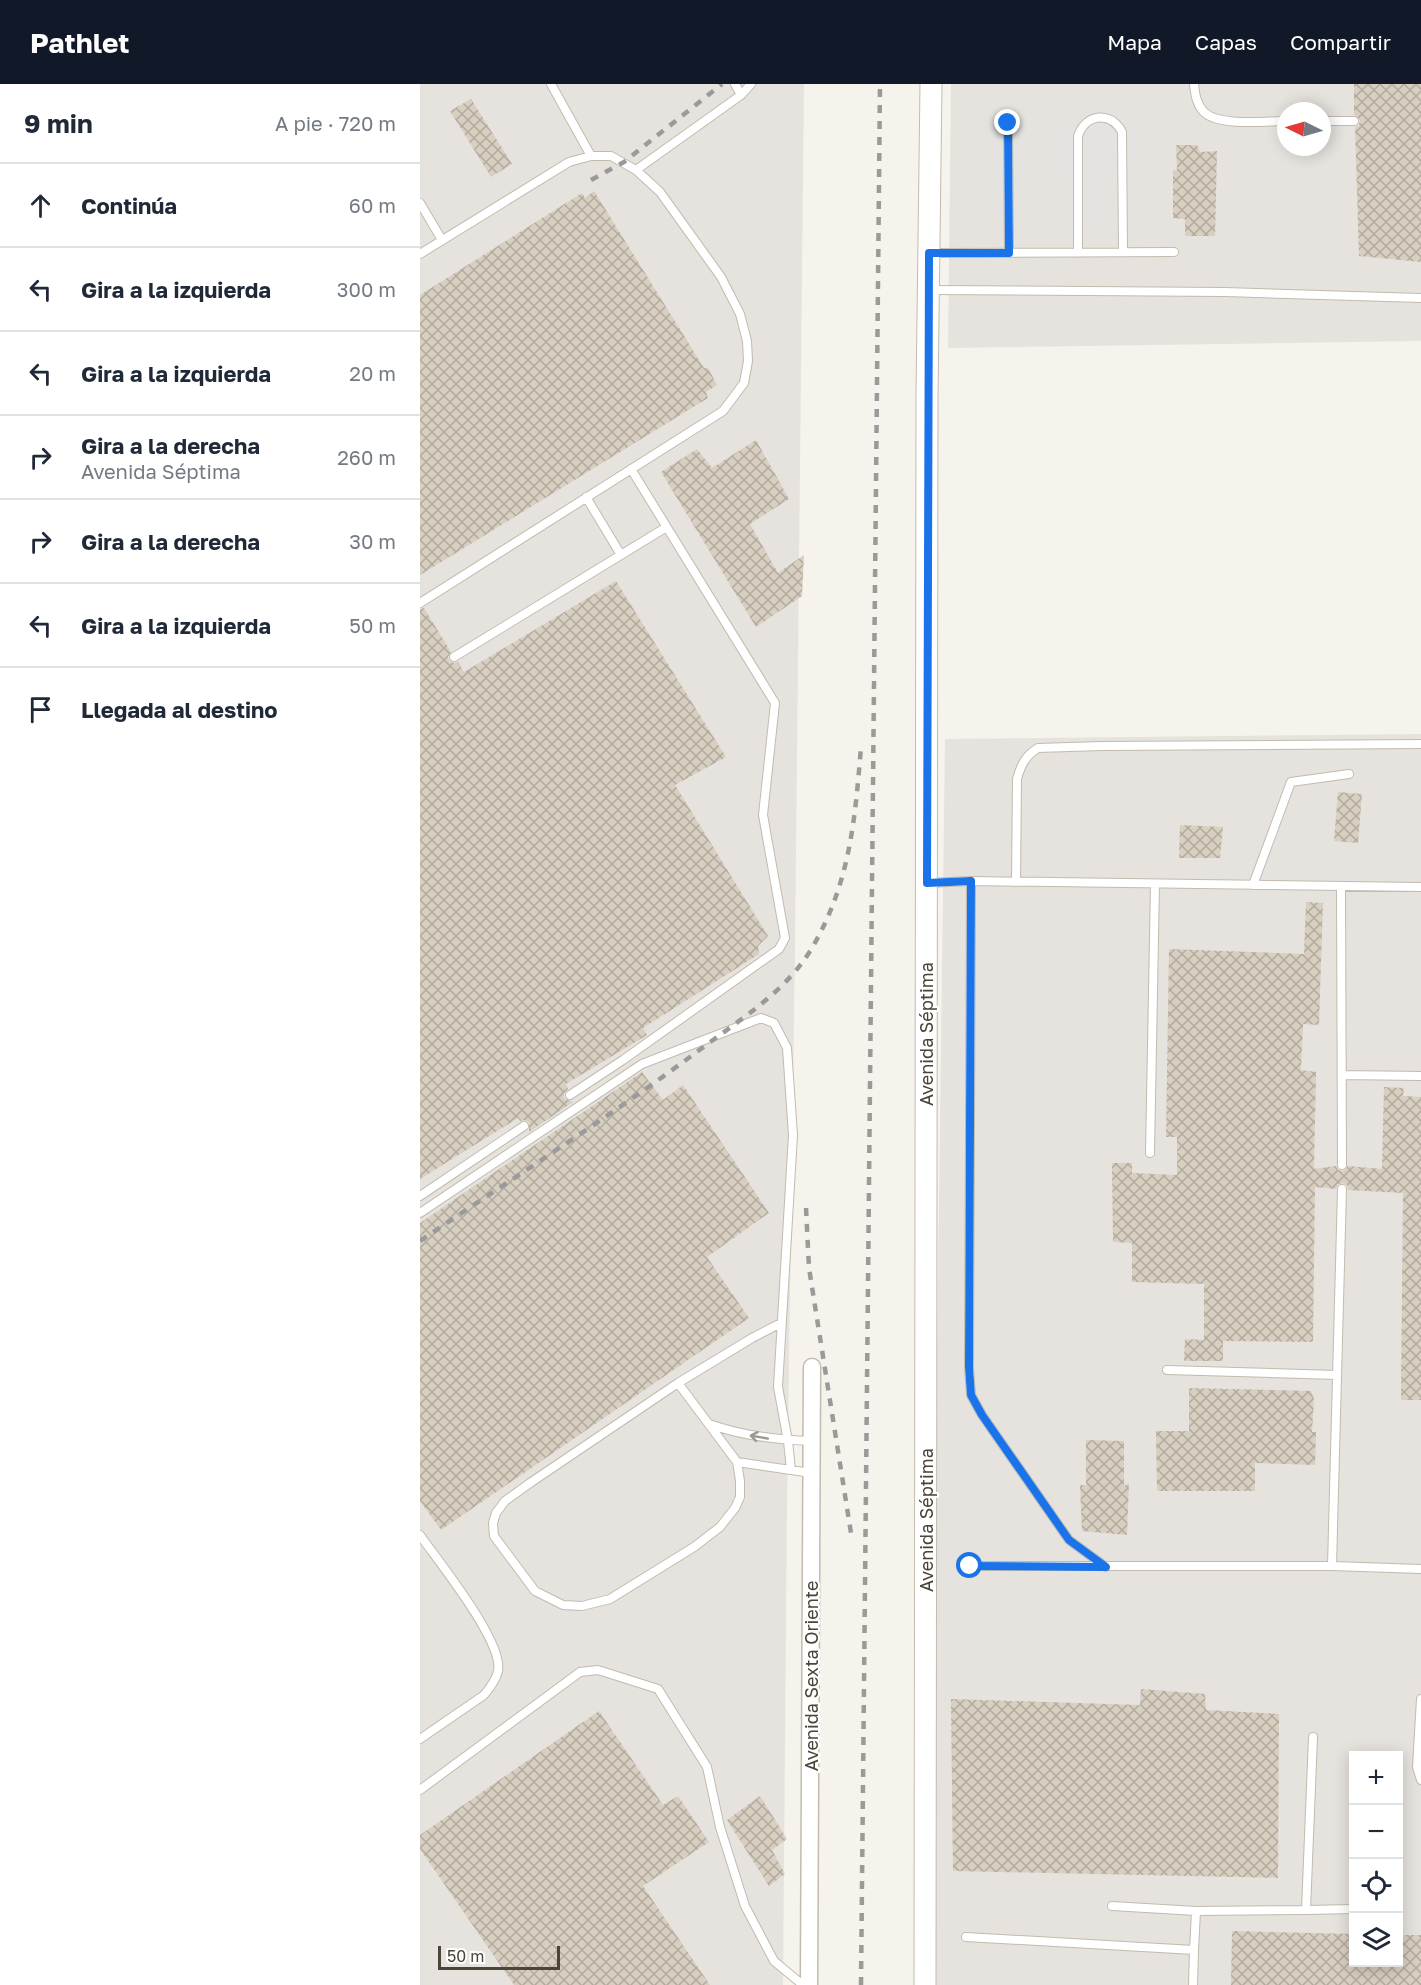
<!DOCTYPE html>
<html lang="es">
<head>
<meta charset="utf-8">
<style>
  body { margin:0; font-family:"Golos Text",sans-serif; background:#f2f2f3; color:#1f2937 }
  .controls { position:absolute; right:18px; bottom:18px; display:grid; overflow:hidden; border-radius:0px; box-shadow:0 3px 15px #0003 }
  .controls button { width:54px; height:54px; display:grid; place-items:center; padding:0; border:0; border-bottom:2px solid #e0e1e3; background:#fff; color:#1f2937; font:30px sans-serif }
  .compass { position:absolute; left:857px; top:18px; width:54px; height:54px; border-radius:50%; background:#fff; box-shadow:0 3px 15px #0003; rotate:275deg }
  .scale { position:absolute; left:18px; bottom:15px; width:122px; box-sizing:border-box; padding-left:6px; border:3px solid #4b4439; border-top:0; font-size:16px; line-height:21px; white-space:nowrap; color:#4b4439; -webkit-text-stroke:4px #fff; paint-order:stroke }
  .stop { position:absolute; width:18px; height:18px; margin:-14px; border:4px solid #1a73e8; border-radius:50%; background:#fff }
  .stop.end { background:#1a73e8; border-color:#fff; box-shadow:0 2px 6px #0008 }
  .list { margin:0; padding:0; list-style:none }
  h2 { display:flex; justify-content:space-between; align-items:center; height:78px; margin:0; padding:0 24px; font-size:26px }
  h2 small { font-size:20px; font-weight:400; color:#747a83 }
  .list li { display:grid; grid-template-columns:39px 1fr auto; gap:18px; align-items:center; box-sizing:border-box; height:84px; padding:0 24px; border-top:2px solid #e0e1e3 }
  .list b { display:block; font-size:22px; white-space:nowrap }
  .list p { margin:0; font-size:20px; white-space:nowrap; color:#747a83 }
  .list em { font-size:20px; font-style:normal; color:#747a83 }
  .icon { flex:none; width:33px; height:33px; fill:none; stroke:currentColor; stroke-width:2; stroke-linecap:round; stroke-linejoin:round }
  .map { position:relative; flex:none; width:1001px; height:1901px; overflow:hidden }
  header { display:flex; align-items:center; gap:36px; box-sizing:border-box; height:84px; padding:0 30px; background:#111827; color:#fff }
  header strong { font-size:28px }
  nav { display:flex; gap:33px; margin-inline-start:auto; font-size:21px }
  main { display:flex }
  aside { flex:1; background:#fff }
  .map>svg:first-child { display:block }
  .industrial { fill:#e6e2dd; fill-rule:evenodd }
  .parking { fill:#e5e3e0 }
  .building { fill:url(#building-cross-hatch) }
  .lines { fill:none; stroke-linecap:round; stroke-linejoin:round }
  .service-casing { stroke:#c2bbae; stroke-width:10 }
  .minor-casing { stroke:#c2bbae; stroke-width:19 }
  .tertiary-casing { stroke:#c2bbae; stroke-width:23 }
  .service { stroke:#fff; stroke-width:8 }
  .minor { stroke:#fff; stroke-width:16 }
  .tertiary { stroke:#fff; stroke-width:21 }
  .rail { stroke:#9a9a9a; stroke-width:4.5; stroke-dasharray:8 8; stroke-linecap:butt }
  .oneway { stroke:#9c9892 }
  .route { stroke:#1a73e8; stroke-width:8 }
  .labels { text-anchor:middle; dominant-baseline:central; stroke-width:4.5; stroke-linejoin:round; paint-order:stroke }
  .street-label { font-size:18px; fill:#4b4439; stroke:#fff }
</style>
</head>
<body>
<header>
<strong>Pathlet</strong>
<nav><a>Mapa</a><a>Capas</a><a>Compartir</a></nav>
</header>
<main>
<aside>
<h2>9 min<small>A pie · 720 m</small></h2>
<ul class="list">
<li><svg class="icon" aria-label="ahead" viewBox="0 0 24 24"><path d="M12 20V5M6 11l6-6 6 6"/></svg><div><b>Continúa</b></div><em>60 m</em></li>
<li><svg class="icon" aria-label="left" viewBox="0 0 24 24"><path d="M17 20v-9H6M10 6l-5 5 5 5"/></svg><div><b>Gira a la izquierda</b></div><em>300 m</em></li>
<li><svg class="icon" aria-label="left" viewBox="0 0 24 24"><path d="M17 20v-9H6M10 6l-5 5 5 5"/></svg><div><b>Gira a la izquierda</b></div><em>20 m</em></li>
<li><svg class="icon" aria-label="right" viewBox="0 0 24 24"><path d="M7 20v-9h11M14 6l5 5-5 5"/></svg><div><b>Gira a la derecha</b><p>Avenida Séptima</p></div><em>260 m</em></li>
<li><svg class="icon" aria-label="right" viewBox="0 0 24 24"><path d="M7 20v-9h11M14 6l5 5-5 5"/></svg><div><b>Gira a la derecha</b></div><em>30 m</em></li>
<li><svg class="icon" aria-label="left" viewBox="0 0 24 24"><path d="M17 20v-9H6M10 6l-5 5 5 5"/></svg><div><b>Gira a la izquierda</b></div><em>50 m</em></li>
<li><svg class="icon" aria-label="arrive" viewBox="0 0 24 24"><path d="M6 21V4h12l-3 4 3 4H6"/></svg><div><b>Llegada al destino</b></div></li>
</ul>
</aside>
<div class="map">
<svg width="1001" height="1901" viewBox="0 0 1001 1901">
  <defs>
    <pattern id="building-cross-hatch" width="8" height="8" patternUnits="userSpaceOnUse" patternTransform="scale(1.5)"><rect width="8" height="8" fill="#d8cfc1"/><path d="M0 0l8 8M0 8l8-8" fill="none" stroke="#b1aa9e"/></pattern>
  </defs>
  <rect width="100%" height="100%" fill="#f6f3ec"/>
  <path class="industrial" d="M0,0h384l-9,862 -8,558 -4,481h-363z
    M531,0h470v257l-473,7zM866,27h36v36h-36z
    M1001,650v1251h-492l16,-1246zM934,1672h44v206h-44z"/>
  <path class="parking" d="M674,22l14,3 21,13 12,2 1,107 -85,1 -1,-108h12l15,-15z
    M566,32l44,1 1,100h-46z"/>
  <path class="building" d="M934,0h67v178l-62,-6 -4,-129 4,-2 1,-5 -6,-5z
    M51,15l41,65 -21,13 -41,-66z
    M756,61h21l3,7 17,-1 -2,85h-30v-17l-12,-1v-47l4,-1z
    M174,107l110,177h4l9,17 -11,7 2,6 -288,177v-280l162,-102 3,5z
    M336,356l33,59 -39,25 28,49 26,-18 -2,41 -46,31 -95,-155 36,-23 15,19z
    M196,497l110,176 -51,28 93,151 -10,10 1,8 -116,74 4,7 -81,49 2,5 -4,4v5l9,4 -44,30v-10l-5,-2 -4,1 -2,-3 -98,61v-570l4,-1 27,44 -3,5 1,4 5,2 4,-1 6,10z
    M918,708l24,2 -4,49 -24,-2z
    M760,741l43,2 -3,31h-41z
    M886,818l17,1 -4,122 -16,-1 -2,46 15,2 -2,97 22,-3 2,4 5,1 5,-5 34,3 2,-82 20,1 -1,8 18,1v303h-20l2,-207 -55,-3 -1,-5 -4,-2 -5,1 -2,5 -21,-2 -2,155 -90,-1v20h-39l1,-22 19,1v-56l-72,-2v-39l-19,-1 -1,-79h20v10l45,2v-38h-11l3,-188 135,5z
    M222,988l21,28 20,-15 86,128 -62,44 42,61 -308,212 -21,-29v-278z
    M769,1304l122,3 3,8 -2,33h4l-1,33 -60,-2v28h-98l-1,-60h33z
    M666,1356l38,1v45l5,-3 -2,52 -45,-4 -2,-46h6z
    M721,1605l64,5 1,16 73,4 -1,164 -325,-7 -2,-172 189,6z
    M179,1627l64,94 15,-9 31,46 -66,44 67,99h-196l-94,-136v-14z
    M340,1712l27,43 -15,11 13,24 -16,12 -42,-66z
    M812,1847l121,3v28h45v-27h23v50h-190z"/>
  <g class="lines">
    <g class="service-casing">
      <path id="service" d="M131,0l40,72
        M315,0l6,11
        M774,0c1,9 2,19 9,27 14,16 62,10 83,10
        M902,37h32
        M588,39l1,130
        M216,86l105,-75 10,-11
        M0,119l22,37
        M510,169l244,-1
        M658,169v-117c8,-23 33,-25 44,-4l1,120
        M0,170l149,-92 22,-6h20l25,14 24,22 61,85 19,37 7,27 1,20 -4,22 -21,28 -303,192
        M510,206l295,2 196,6
        M166,413l35,58
        M34,573l211,-129
        M551,797l-2,486 2,28 11,20 87,125 37,27
        M596,798l1,-103c4,-14 8,-23 21,-31l63,-2 320,-2
        M507,799l44,-2 450,6
        M833,801l38,-103 58,-8
        M921,803l1,278
        M923,991l78,1
        M150,1011l53,-35 156,-111 6,-11 -22,-123 12,-112 -144,-234
        M730,1069l5,-269
        M0,1112l104,-70
        M0,1129l222,-149 119,-46 13,5 13,25 6,87 -15,252 10,54 3,29
        M747,1286l170,5
        M258,1299l-148,100 -25,18 -9,12 -3,10 1,13 41,55 28,14 19,1 28,-7 84,-52 26,-20 15,-19 5,-11v-16l-3,-19 -59,-79 74,-45 29,-15
        M289,1340c34,12 67,16 103,17
        M317,1378l74,11
        M0,1451c18,26 84,107 78,136 -2,9 -8,17 -14,24l-64,44
        M550,1482h362l89,3
        M912,1482l10,-377
        M1001,1615l-4,68 4,13
        M0,1706l160,-118 18,-2 60,19 49,78 13,60 25,79 29,55 29,24
        M692,1822l84,5
        M886,1826l48,-1
        M546,1853l228,13 -1,35
        M774,1866l2,-39 110,-1 7,-173"/>
    </g>
    <g class="minor-casing">
      <path id="minor" d="M389,1901l3,-618"/>
    </g>
    <g class="tertiary-casing">
      <path id="tertiary" d="M505,1901l2,-1589 4,-312"/>
    </g>
    <use href="#service" class="service"/>
    <use href="#minor" class="minor"/>
    <use href="#tertiary" class="tertiary"/>
    <path class="rail" d="M171,96l33,-18 98,-78
      M386,1124l3,60 42,265
      M0,1157c93,-63 188,-123 278,-190 41,-31 87,-58 114,-103 38,-65 43,-128 49,-201
      M441,1901l19,-1901"/>
  </g>
  <defs><path id="oneway-shaft" d="M-6 0H5M1.5-3L5.5 0L1.5 3" fill="none" stroke-width="1.6" stroke-linecap="round" stroke-linejoin="round" transform="scale(1.5)"/></defs>
  <use class="oneway" href="#oneway-shaft" transform="translate(339 1353) rotate(-170)"/>
  <g class="lines">
    <path class="route" d="M550,1482l136,1 -37,-27 -87,-125 -11,-20 -2,-28 2,-486 -44,2 2,-630h80l-1,-130"/>
  </g>
  <g class="labels">
    <g class="street-label">
      <text transform="translate(506 950) rotate(-90)">Avenida Séptima</text>
      <text transform="translate(506 1436) rotate(-90)">Avenida Séptima</text>
      <text transform="translate(391 1592) rotate(-90)">Avenida Sexta Oriente</text>
    </g>
  </g>
</svg>
<div class="controls">
<button>+</button>
<button>−</button>
<button><svg class="icon" aria-label="locate" viewBox="0 0 24 24"><circle cx="12" cy="12" r="6"/><path d="M12 2v4M12 18v4M2 12h4M18 12h4"/></svg></button>
<button><svg class="icon" aria-label="layers" viewBox="0 0 24 24"><path d="M12 4l9 5-9 5-9-5zM3 14l9 5 9-5"/></svg></button>
</div>
<svg class="compass" viewBox="-18 -18 36 36"><path d="M0-13l5 13h-10z" fill="#e53935"/><path d="M0 13l5-13h-10z" fill="#747a83"/></svg>
<div class="scale">50 m</div>
<div class="stop" style="left:550px;top:1482px"></div>
<div class="stop end" style="left:588px;top:39px"></div>
</div>
</main>
</body>
</html>
